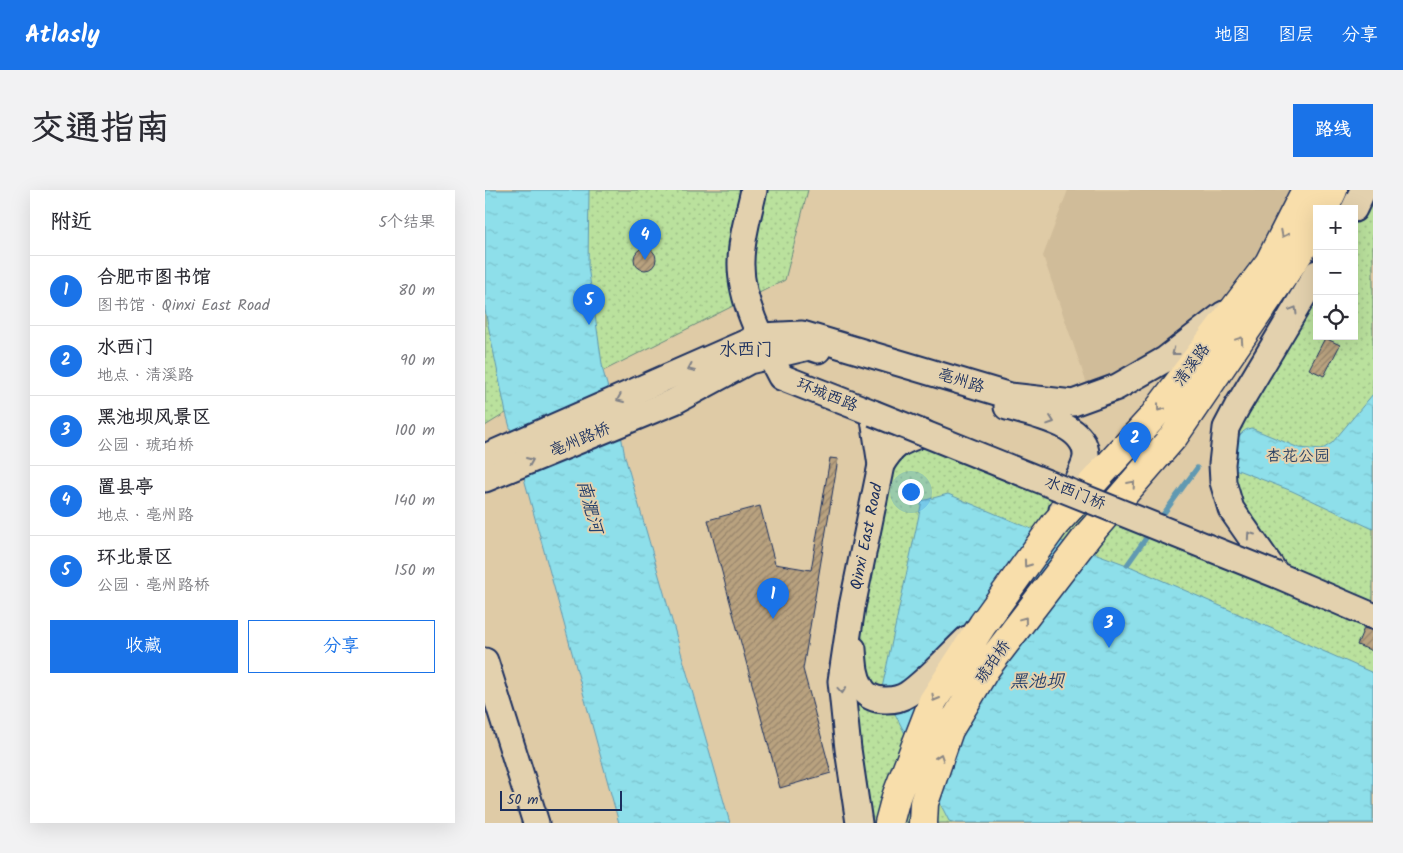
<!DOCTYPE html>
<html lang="zh">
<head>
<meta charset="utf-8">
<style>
  body { margin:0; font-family:Kalam,"LXGW WenKai TC",sans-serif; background:#f2f2f3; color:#2b2b33 }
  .controls { position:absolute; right:15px; top:15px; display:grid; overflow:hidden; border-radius:0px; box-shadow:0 5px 20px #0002 }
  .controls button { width:45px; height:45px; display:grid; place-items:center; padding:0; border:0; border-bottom:1px solid #e1e1e2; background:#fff; color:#2b2b33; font:25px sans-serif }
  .scale { position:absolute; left:15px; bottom:12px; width:122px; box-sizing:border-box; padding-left:5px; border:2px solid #1b2f5e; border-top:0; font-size:14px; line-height:18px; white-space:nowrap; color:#1b2f5e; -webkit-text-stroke:4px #e3d1ae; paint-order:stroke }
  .you { position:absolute; left:425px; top:301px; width:18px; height:18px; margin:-12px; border:4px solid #fff; border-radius:50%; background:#1a73e8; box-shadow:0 0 0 8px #1a73e833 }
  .badge { display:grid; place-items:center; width:32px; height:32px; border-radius:50%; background:#1a73e8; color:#fff; font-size:16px; font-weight:700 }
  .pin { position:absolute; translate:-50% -41px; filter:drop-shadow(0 1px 2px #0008) }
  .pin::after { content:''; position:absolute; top:26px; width:18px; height:15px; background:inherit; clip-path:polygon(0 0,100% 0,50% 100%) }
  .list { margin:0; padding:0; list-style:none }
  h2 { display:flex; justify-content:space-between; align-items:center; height:65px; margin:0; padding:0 20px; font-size:21px }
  h2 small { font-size:16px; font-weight:400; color:#7c7c81 }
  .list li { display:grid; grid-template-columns:32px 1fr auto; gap:15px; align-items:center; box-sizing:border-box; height:70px; padding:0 20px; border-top:1px solid #e1e1e2 }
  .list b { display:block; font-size:19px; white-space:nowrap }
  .list p { margin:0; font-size:16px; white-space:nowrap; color:#7c7c81 }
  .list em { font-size:16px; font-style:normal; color:#7c7c81 }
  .actions { display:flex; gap:10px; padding:15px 20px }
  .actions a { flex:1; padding:11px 0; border:1px solid #1a73e8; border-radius:0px; text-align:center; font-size:18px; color:#1a73e8 }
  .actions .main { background:#1a73e8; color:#fff }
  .icon { flex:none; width:28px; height:28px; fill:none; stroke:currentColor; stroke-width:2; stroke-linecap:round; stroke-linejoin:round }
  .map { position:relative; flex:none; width:888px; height:633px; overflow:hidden; border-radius:0px }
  header { display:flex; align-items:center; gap:30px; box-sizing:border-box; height:70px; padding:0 25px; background:#1a73e8; color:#fff }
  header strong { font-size:24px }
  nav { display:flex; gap:28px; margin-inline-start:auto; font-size:18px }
  .intro { display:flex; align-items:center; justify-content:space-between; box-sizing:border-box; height:120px; padding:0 30px }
  h1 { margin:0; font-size:35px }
  .button { padding:12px 22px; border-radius:0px; background:#1a73e8; color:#fff; font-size:18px; font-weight:700 }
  main { display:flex; gap:30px; padding:0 30px }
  aside { flex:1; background:#fff; border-radius:0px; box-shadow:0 5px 20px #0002 }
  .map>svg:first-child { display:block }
  .built { fill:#d0bc99 }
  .park { fill:url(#park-dots); stroke:#6a887e }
  .water { fill:url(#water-ripples); stroke:#6099b2 }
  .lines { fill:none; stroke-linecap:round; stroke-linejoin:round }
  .stream { stroke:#6099b2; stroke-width:5 }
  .building { fill:url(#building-hatch); stroke:#1b2f5e }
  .secondary-casing { stroke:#1b2f5e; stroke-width:29 }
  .primary-casing { stroke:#1b2f5e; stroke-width:31 }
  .secondary { stroke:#e3d1ae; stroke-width:25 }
  .primary { stroke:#f8deab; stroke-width:28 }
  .secondary-bridge-casing { stroke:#1b2f5e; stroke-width:29; stroke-linecap:butt }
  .secondary-bridge { stroke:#e3d1ae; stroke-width:25 }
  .oneway { stroke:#8a8684 }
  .oneway2 { stroke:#7f8086 }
  .labels { text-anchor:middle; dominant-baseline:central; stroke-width:4; stroke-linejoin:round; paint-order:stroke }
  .street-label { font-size:16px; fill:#1b2f5e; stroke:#e3d1ae }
  .park-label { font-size:16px; fill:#2b4164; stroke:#e3d1ae }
  .neighbourhood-label { font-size:18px; fill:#1b2f5e; stroke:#e3d1ae }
  .water-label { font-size:18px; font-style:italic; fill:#26416c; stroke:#e3d1ae }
</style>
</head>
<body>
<header>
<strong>Atlasly</strong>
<nav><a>地图</a><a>图层</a><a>分享</a></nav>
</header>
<div class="intro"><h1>交通指南</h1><a class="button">路线</a></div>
<main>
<aside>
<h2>附近<small>5个结果</small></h2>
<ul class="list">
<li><span class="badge">1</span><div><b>合肥市图书馆</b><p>图书馆 · Qinxi East Road</p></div><em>80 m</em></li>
<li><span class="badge">2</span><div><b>水西门</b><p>地点 · 清溪路</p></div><em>90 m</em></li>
<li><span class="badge">3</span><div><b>黑池坝风景区</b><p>公园 · 琥珀桥</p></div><em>100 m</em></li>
<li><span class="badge">4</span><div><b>置县亭</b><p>地点 · 亳州路</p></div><em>140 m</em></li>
<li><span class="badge">5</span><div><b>环北景区</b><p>公园 · 亳州路桥</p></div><em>150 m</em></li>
</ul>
<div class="actions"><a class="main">收藏</a><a>分享</a></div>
</aside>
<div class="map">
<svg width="888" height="633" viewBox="0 0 888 633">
  <defs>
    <pattern id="park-dots" width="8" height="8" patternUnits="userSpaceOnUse" patternTransform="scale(1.25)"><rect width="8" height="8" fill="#bae19d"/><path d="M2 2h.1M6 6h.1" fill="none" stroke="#9fc18a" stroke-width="1.8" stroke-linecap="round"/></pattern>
    <pattern id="water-ripples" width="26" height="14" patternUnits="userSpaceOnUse" patternTransform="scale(1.25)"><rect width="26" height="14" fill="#8edfea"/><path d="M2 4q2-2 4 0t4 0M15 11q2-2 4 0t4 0" fill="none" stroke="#7ac0cb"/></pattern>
    <pattern id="building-hatch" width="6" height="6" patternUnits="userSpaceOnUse" patternTransform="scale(1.25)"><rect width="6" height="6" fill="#b9a27f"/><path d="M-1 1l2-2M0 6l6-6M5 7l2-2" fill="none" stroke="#96846b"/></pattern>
  </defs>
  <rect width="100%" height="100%" fill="#dfcba6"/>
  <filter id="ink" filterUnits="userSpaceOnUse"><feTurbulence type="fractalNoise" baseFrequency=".02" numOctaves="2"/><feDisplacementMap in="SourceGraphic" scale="10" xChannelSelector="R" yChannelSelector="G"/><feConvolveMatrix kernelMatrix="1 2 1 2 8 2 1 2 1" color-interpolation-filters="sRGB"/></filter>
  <g filter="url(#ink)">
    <path class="built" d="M583,0h238l-65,111 -150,95 -48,-140z"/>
    <path class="park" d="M0,0h323l-23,90 -182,91 -97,42 -21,13z
      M888,0v633h-514l-18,-142 40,-216 -8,-52 403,161 -54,-110 95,-191v63h37v-127z"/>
    <path class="water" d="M0,0h104l-1,76 15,105 17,58 5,28 105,366h-111l-113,-410 -21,-103z
      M888,204v135l-81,-38 -57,-22c-3,-15 -1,-37 16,-41l48,20 22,2 11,-7z
      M463,304l105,44 74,27 246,108v150h-417l-7,-2 -67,-133 40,-187z"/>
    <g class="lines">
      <path class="stream" d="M674,330l38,-52
        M642,375l24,-34"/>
    </g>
    <path class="building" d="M149 69a11 11 0 1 1 22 0a11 11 0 1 1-22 0Z
      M840,148l15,7 -16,31 -15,-7z
      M345,268l8,1 -35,210 28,104 -51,15 -72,-268 52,-14 15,58 36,6z
      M879,438l9,3v20l-16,-6z"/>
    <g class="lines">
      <g class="secondary-casing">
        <g id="secondary">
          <path d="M269,0c-5,23 -13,48 -13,72 -1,39 22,81 40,115l92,36 8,52"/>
          <path d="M869,19l9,-19"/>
          <path d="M832,83l-80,134 -11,21 -4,36 1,18 8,27 46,66 96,41"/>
          <path d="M522,217c25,7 81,17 79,50 -1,10 -19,43 -24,53"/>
          <path d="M0,267l276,-121 41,-2 208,62 63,7 44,-16 49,-28 58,-45"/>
          <path d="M0,289l190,-78 74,-40 60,-14 9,3"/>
          <path d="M368,459c1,13 1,26 8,38 8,16 33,16 47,7 20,-14 41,-38 59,-55"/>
          <path d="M0,471l51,162"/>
          <path id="s1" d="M374,633l-11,-74 -7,-68 11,-74 29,-142c13,-22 20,-23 43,-32"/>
        </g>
      </g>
      <g class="primary-casing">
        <path id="primary" d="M839,19l9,-19
          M404,633l7,-26 37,-96 50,-77 72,-100 97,-106 117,-155 37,-73
          M438,633l1,-20 25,-73 37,-62 103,-134 85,-98 131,-192 12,-22"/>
      </g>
      <use href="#secondary" class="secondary"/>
      <use href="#primary" class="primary"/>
      <g class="secondary-bridge-casing">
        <path id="secondary-bridge" d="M388,223l404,162"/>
      </g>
      <use href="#secondary-bridge" class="secondary-bridge"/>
    </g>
    <defs><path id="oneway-chevron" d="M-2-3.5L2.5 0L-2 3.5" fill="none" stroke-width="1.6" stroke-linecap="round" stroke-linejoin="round" transform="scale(1.25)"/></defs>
    <g class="oneway">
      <use href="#oneway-chevron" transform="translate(799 44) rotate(117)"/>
      <use href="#oneway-chevron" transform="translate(755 150) rotate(-56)"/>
      <use href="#oneway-chevron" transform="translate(675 218) rotate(127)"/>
      <use href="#oneway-chevron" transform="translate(647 294) rotate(-49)"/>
      <use href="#oneway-chevron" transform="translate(542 374) rotate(126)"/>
      <use href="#oneway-chevron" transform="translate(539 430) rotate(-53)"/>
      <use href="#oneway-chevron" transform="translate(450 508) rotate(120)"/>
      <use href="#oneway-chevron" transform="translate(455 567) rotate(-71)"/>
    </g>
    <g class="oneway2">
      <use href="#oneway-chevron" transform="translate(809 120) rotate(-59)"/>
      <use href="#oneway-chevron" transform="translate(690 162) rotate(142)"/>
      <use href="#oneway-chevron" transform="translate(206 178) rotate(156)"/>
      <use href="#oneway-chevron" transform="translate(135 209) rotate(157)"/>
      <use href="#oneway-chevron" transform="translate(566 231) rotate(19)"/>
      <use href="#oneway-chevron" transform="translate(45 271) rotate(-23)"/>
      <use href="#oneway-chevron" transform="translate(765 345) rotate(-125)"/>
      <use href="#oneway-chevron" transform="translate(357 500) rotate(85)"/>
    </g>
  </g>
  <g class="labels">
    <g class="street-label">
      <text transform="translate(707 175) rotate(-53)">清溪路</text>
      <text transform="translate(476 191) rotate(17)">亳州路</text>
      <text transform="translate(342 205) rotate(22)">环城西路</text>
      <text transform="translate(95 250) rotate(-23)">亳州路桥</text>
      <text transform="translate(590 303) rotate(22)">水西门桥</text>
      <text stroke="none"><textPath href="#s1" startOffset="290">Qinxi East Road</textPath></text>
      <text transform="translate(508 472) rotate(-55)">琥珀桥</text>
    </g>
    <g class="park-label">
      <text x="813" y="266">杏花公园</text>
    </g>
    <g class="neighbourhood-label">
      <text x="261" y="160">水西门</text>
    </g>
    <g class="water-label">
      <text transform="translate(104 317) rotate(75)">南淝河</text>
      <text x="552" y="492">黑池坝</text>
    </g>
  </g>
</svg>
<div class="controls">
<button>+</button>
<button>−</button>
<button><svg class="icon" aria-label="locate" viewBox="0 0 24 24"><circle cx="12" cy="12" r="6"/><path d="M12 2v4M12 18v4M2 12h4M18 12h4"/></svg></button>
</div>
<div class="scale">50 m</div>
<div class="you"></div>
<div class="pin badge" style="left:288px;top:429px">1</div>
<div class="pin badge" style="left:650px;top:273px">2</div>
<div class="pin badge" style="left:624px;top:458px">3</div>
<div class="pin badge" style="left:160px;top:70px">4</div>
<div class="pin badge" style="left:104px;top:135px">5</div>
</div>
</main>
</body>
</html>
